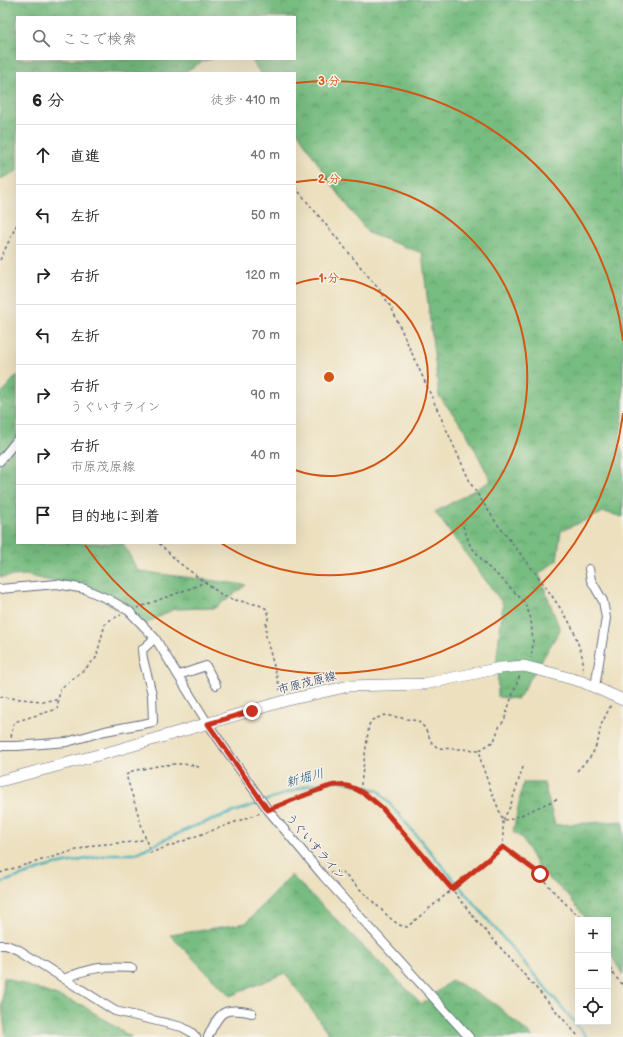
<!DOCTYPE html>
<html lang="ja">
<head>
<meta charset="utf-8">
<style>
  body { margin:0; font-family:"Balsamiq Sans","Klee One",sans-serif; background:#f6f6f6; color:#222 }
  .controls { position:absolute; right:12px; bottom:12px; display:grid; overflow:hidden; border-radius:0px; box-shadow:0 4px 16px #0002 }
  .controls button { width:36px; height:36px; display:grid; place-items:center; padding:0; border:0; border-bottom:1px solid #e0e0e0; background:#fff; color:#222; font:20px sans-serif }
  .stop { position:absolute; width:12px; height:12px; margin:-9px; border:3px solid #c8321e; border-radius:50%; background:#fff }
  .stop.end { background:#c8321e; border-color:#fff; box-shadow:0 1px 4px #0008 }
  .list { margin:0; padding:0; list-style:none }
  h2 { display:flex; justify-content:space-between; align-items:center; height:52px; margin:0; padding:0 16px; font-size:17px }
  h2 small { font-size:13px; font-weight:400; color:#767676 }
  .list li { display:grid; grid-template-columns:26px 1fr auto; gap:12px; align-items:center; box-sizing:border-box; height:60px; padding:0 16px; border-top:1px solid #e0e0e0 }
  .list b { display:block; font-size:15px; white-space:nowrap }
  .list p { margin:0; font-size:13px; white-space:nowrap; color:#767676 }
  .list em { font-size:13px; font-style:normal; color:#767676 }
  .icon { flex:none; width:22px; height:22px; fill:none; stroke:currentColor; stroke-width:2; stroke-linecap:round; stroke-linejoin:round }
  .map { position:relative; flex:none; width:623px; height:1037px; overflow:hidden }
  .search { position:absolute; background:#fff; box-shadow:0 4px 16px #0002; left:16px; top:16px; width:280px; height:44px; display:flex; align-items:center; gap:10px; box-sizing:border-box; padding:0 14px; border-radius:0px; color:#767676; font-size:15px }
  .panel { position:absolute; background:#fff; box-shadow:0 4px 16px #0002; left:16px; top:72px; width:280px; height:472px; border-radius:0px }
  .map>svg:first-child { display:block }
  .forest { fill:url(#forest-crowns); stroke:#49766f }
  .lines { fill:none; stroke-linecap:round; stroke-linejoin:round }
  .stream { stroke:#42b2bd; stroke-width:2.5 }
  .minor-casing { stroke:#646d80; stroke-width:10 }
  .major-casing { stroke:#646d80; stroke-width:12 }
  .path { stroke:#646d80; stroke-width:1.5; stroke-dasharray:3 3; stroke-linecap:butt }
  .minor { stroke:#fff; stroke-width:8 }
  .major { stroke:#fff; stroke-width:11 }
  .route { stroke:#c8321e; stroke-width:5 }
  .ring { fill:none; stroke:#d45514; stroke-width:2 }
  .labels { text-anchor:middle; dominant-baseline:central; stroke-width:3; stroke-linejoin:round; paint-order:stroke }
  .street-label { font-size:12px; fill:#1b2f5e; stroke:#f7f3e8 }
  .water-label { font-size:13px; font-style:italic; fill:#27567a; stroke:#f7f3e8 }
  .centre { fill:#d45514; stroke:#f7f3e8; stroke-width:2 }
  .ring-label { font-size:12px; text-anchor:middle; font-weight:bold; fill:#d45514; stroke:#f7f3e8; stroke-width:3; stroke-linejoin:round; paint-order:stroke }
</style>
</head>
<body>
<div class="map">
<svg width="623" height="1037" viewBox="0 0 623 1037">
  <defs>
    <pattern id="forest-crowns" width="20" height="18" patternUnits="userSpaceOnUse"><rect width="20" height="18" fill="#77bc80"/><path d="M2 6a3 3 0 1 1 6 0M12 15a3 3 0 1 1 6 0" fill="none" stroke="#61996c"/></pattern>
  </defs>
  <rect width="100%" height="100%" fill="#f7f3e8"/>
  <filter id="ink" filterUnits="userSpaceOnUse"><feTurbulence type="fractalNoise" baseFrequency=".025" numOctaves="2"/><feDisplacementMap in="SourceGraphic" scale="8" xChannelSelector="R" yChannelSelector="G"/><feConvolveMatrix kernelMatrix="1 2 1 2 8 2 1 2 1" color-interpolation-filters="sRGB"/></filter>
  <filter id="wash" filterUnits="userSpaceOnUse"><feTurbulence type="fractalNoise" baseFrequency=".012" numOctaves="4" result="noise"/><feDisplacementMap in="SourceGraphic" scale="16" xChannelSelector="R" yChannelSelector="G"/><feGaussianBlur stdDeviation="0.9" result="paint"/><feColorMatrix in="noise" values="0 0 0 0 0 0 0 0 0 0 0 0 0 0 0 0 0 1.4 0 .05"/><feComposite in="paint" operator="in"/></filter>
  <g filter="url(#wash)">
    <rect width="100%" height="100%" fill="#ece0bf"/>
    <path class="forest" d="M0,0h623v417l-4,26 4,10v64l-19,-5 -43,19 -4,29 -18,14 21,56 -42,69 -20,-2 -1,-41 6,-52 -68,-92 56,-31 -27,-53 -25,-32 -17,-143 -54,-20 -38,-51 -35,-54v-55h-35l-9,-14h44v-42h-278v42h196l-10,2 -20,12h-166v98l-17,8z
      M17,375v168h106l15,28 108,14 -31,23 -41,1 -31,16 -58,-36 -59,-14 -26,2v-182z
      M523,783h21l11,42 68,-4v154l-15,-25v-30h-21l-20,-26 -27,-23 -18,-33 -9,-6z
      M291,875l131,129 30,-24 43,24 38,33h-202l-46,-64 -55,23 -60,-61 76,-12z
      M4,977l78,28 49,32h-125l-4,-30z"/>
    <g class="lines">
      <path class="stream" d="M0,883l50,-17 62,-12h22l58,-27 117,-42 30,-5 39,10 209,247"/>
    </g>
  </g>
  <g filter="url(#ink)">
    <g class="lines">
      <g class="minor-casing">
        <path id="minor" d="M0,461l17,-21
          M589,569l2,11 12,21 3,17 -11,69
          M0,589l57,-5 28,5 25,11 19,11 26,27 53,86 60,86 56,67 145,160
          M179,675l27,-9 10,19
          M0,746h17l50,-4 38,-11 48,-9 -1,-28 -9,-35 -1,-9 13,-12
          M0,945h6l13,5 96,61 67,16 9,5 5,5
          M64,979c28,-13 39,-12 68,-11
          M208,1037c12,-27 16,-30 44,-24"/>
      </g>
      <g class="major-casing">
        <path id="major" d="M0,781l117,-31 167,-49 65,-15 75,-2 76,-16 24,-2 27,7 32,9 40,18"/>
      </g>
      <path class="path" d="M295,187l87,106 10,16 79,175 24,37 48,62 24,35 7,13 9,28v13
        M0,260l17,-36
        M463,526l7,19 18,22 16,14 21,22 6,16 2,25 -2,14
        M159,543l19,19 44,33 9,4 28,6 8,4 2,7 -3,8v13l15,55
        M137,608l62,-23 5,-4
        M0,697l41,4 17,-1
        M11,737l3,-15 43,-13 3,-20 26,-21 10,-10 9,-34 5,-4 11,-5
        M199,767c-22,-7 -45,0 -67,4l-6,4 24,78 110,-40
        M577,771l15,-16 6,-14 3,-16 10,-20
        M360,791l9,-66 3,-5 13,-5 33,6 7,7 7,15 6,5 41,2
        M275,807l60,-22 14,2 11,4 11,7 11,10 70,81 24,31 103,117
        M503,820l7,-13 14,-43
        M504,820l8,-1 47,-21
        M503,847l37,28 13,16 20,20 12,9
        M0,873l11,-4 83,-24 39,-3 13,-3
        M330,873l12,-1 48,46 9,7 8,2 96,-80v-27l-13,-32 -9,-26 -1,-12 14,-9 6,-16 4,-4 8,-25 8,-21
        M608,962l5,12 10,11"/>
      <use href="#minor" class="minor"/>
      <use href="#major" class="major"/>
    </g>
  </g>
  <g class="lines" filter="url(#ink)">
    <path class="route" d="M252,711l-44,13 60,86c17,-7 34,-14 51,-20 5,-2 12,-5 18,-5 17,-1 33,12 45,23l70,81 51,-42 37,27"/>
  </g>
  <g class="ring">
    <path d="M295 284A99 99 0 1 1 295 470"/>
    <path d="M296 182A198 198 0 1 1 221 543"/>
    <path d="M623 413A296 296 0 0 1 85 545M295 83A296 296 0 0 1 623 341"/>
  </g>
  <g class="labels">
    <g class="street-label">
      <text transform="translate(307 683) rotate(-14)">市原茂原線</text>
      <text transform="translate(315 847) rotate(49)">うぐいすライン</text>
    </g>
    <g class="water-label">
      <text transform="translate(305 778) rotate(-15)">新堀川</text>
    </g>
  </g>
  <circle cx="329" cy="377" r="6" class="centre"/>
  <g class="ring-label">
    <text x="329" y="85">3 分</text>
    <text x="329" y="183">2 分</text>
    <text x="329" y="282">1 分</text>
  </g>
</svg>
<div class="controls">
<button>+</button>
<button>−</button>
<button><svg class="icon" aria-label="locate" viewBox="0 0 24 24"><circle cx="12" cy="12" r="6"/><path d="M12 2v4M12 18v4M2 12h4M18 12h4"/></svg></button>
</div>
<div class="stop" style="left:540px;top:874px"></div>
<div class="stop end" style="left:252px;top:711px"></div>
<div class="search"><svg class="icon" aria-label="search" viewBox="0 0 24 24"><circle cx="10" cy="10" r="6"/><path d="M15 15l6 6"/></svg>ここで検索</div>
<section class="panel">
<h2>6 分<small>徒歩 · 410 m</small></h2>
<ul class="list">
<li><svg class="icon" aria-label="ahead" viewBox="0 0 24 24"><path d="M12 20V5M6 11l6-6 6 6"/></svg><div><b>直進</b></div><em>40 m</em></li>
<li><svg class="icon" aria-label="left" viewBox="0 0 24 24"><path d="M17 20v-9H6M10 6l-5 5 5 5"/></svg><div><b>左折</b></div><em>50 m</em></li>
<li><svg class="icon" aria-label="right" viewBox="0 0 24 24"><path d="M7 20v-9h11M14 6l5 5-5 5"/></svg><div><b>右折</b></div><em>120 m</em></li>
<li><svg class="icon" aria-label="left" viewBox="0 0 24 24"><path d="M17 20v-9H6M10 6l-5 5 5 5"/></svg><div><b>左折</b></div><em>70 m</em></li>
<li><svg class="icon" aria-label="right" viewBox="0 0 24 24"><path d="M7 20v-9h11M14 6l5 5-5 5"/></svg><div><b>右折</b><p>うぐいすライン</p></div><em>90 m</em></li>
<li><svg class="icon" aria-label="right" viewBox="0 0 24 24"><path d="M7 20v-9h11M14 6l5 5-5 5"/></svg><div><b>右折</b><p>市原茂原線</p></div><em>40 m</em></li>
<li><svg class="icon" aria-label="arrive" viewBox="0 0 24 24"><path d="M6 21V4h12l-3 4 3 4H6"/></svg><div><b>目的地に到着</b></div></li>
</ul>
</section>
</div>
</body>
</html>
